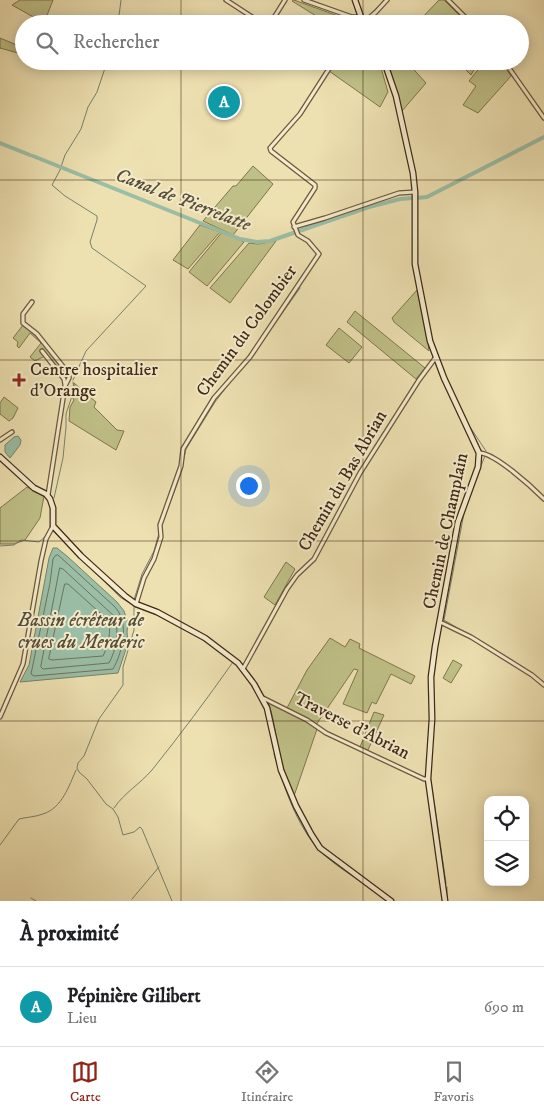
<!DOCTYPE html>
<html lang="fr">
<head>
<meta charset="utf-8">
<style>
  body { margin:0; font-family:"IM FELL DW Pica",serif; background:#f6f6f6; color:#202124 }
  .controls { position:absolute; right:15px; bottom:15px; display:grid; overflow:hidden; border-radius:10px; box-shadow:0 2px 12px #0003 }
  .controls button { width:45px; height:45px; display:grid; place-items:center; padding:0; border:0; border-bottom:1px solid #e0e0e0; background:#fff; color:#202124; font:25px sans-serif }
  .you { position:absolute; left:248px; top:485px; width:18px; height:18px; margin:-12px; border:4px solid #fff; border-radius:50%; background:#1a73e8; box-shadow:0 0 0 8px #1a73e833 }
  .badge { display:grid; place-items:center; width:32px; height:32px; border-radius:50%; background:#8f2418; color:#fff; font-size:16px; font-weight:700 }
  .pin { position:absolute; translate:-50% -50%; border:2px solid #fff; box-shadow:0 1px 5px #0006 }
  .list { margin:0; padding:0; list-style:none }
  h2 { display:flex; justify-content:space-between; align-items:center; height:65px; margin:0; padding:0 20px; font-size:21px }
  h2 small { font-size:16px; font-weight:400; color:#757577 }
  .list li { display:grid; grid-template-columns:32px 1fr auto; gap:15px; align-items:center; box-sizing:border-box; height:80px; padding:0 20px; border-top:1px solid #e0e0e0 }
  .list b { display:block; font-size:19px; white-space:nowrap }
  .list p { margin:0; font-size:16px; white-space:nowrap; color:#757577 }
  .list em { font-size:16px; font-style:normal; color:#757577 }
  .icon { flex:none; width:28px; height:28px; fill:none; stroke:currentColor; stroke-width:2; stroke-linecap:round; stroke-linejoin:round }
  .map { position:relative; flex:none; width:544px; height:901px; overflow:hidden }
  .search { position:absolute; background:#fff; box-shadow:0 2px 12px #0003; left:15px; right:15px; top:15px; height:55px; display:flex; align-items:center; gap:12px; box-sizing:border-box; padding:0 18px; border-radius:28px; color:#757577; font-size:19px }
  .sheet { height:145px; background:#fff }
  nav { display:flex; justify-content:space-around; align-items:center; box-sizing:border-box; height:70px; border-top:1px solid #e0e0e0; background:#fff; font-size:14px; color:#757577 }
  nav a { display:grid; justify-items:center; gap:2px }
  nav .on { color:#8f2418 }
  .map>svg:first-child { display:block }
  .green { fill:#bfc087; stroke:#80744e }
  .water { fill:#9abea6; stroke:#76826c }
  .lines { fill:none; stroke-linecap:round; stroke-linejoin:round }
  .shore { stroke:#6e745d; stroke-width:1 }
  .stream { stroke:#76826c; stroke-width:1 }
  .canal { stroke:#9abea6; stroke-width:4 }
  .street-casing { stroke:#6c573b; stroke-width:5.5 }
  .secondary-casing { stroke:#412914; stroke-width:7 }
  .street { stroke:#f3ebcc; stroke-width:3 }
  .secondary { stroke:#f3ebcc; stroke-width:4.5 }
  .grid { fill:none; stroke:#412914; stroke-width:1; stroke-opacity:0.55 }
  .poi-dot { fill:#8f2418; stroke:#f3ebcc; stroke-width:2 }
  .labels { text-anchor:middle; dominant-baseline:central; stroke-width:4; stroke-linejoin:round; paint-order:stroke }
  .street-label { font-size:18px; fill:#412914; stroke:#f3ebcc }
  .poi-label { font-size:18px; fill:#412914; stroke:#f3ebcc; text-anchor:start }
  .water-label { font-size:19px; font-style:italic; fill:#574e38; stroke:#f3ebcc }
</style>
</head>
<body>
<div class="map">
<svg width="544" height="901" viewBox="0 0 544 901">
  <rect width="100%" height="100%" fill="#ede0b1"/>
  <filter id="stains"><feTurbulence type="fractalNoise" baseFrequency=".004" numOctaves="4"/><feColorMatrix values="0 0 0 0 .2 0 0 0 0 .09 0 0 0 0 .02 0 0 0 .5 -.17"/></filter>
  <radialGradient id="worn" r=".72"><stop offset=".6" stop-color="#630" stop-opacity="0"/><stop offset="1" stop-color="#630" stop-opacity=".3"/></radialGradient>
  <path class="green" d="M20,0h33l-9,23 -32,-18z
    M294,0l44,16 -6,8h-3l-37,-23z
    M439,0h5l21,21 -2,3h-43l-2,-2z
    M0,38l24,10v3l-6,2 -18,-5z
    M336,61h43l9,31 -8,15 -51,-36z
    M387,61h19l20,22 -24,28z
    M457,61h22l-8,14z
    M485,61h16l10,15 -33,37 -15,-8 13,-19 -7,-5z
    M253,166l20,18 -40,51 -30,-14 30,-35h3z
    M200,225l20,7 -32,37 -15,-9z
    M223,231l21,11 -37,44 -18,-14z
    M276,241l-46,62 -20,-15 39,-45 9,1z
    M417,290l11,53 1,8 -35,-29 -2,-4z
    M355,311l70,57 -9,11 -69,-57z
    M23,325l13,9 32,40 -1,5 -20,-24 -12,6 -5,-4 11,-14 -11,-10 -11,15 -2,-2 1,-4 -5,-4z
    M339,328l23,19 -13,16 -23,-18z
    M74,383l22,19 -2,5 23,23 7,1 -8,19 -47,-29 1,-14 4,-7 -2,-3 2,-7z
    M4,397l14,11 -5,10 -4,3 -9,-7v-11z
    M27,487l17,9 -4,22 -15,22 -11,4h-14v-36z
    M286,562l9,7 -20,36 -11,-8z
    M330,638l15,9 5,-8 10,5 -1,4 56,28 -4,8 -20,-10 -15,30 -4,-2 -5,11 -24,-9 15,-34 -4,-1 -38,56 -29,-17 20,-38z
    M453,660l9,5 -11,18 -8,-5z
    M268,702l37,19 12,8 -23,67c-6,-13 -11,-26 -14,-41 -5,-18 -5,-35 -12,-53z
    M374,712l10,3 -16,35 -8,-3z"/>
  <path class="water" d="M18,436l3,4 -1,5 -10,13 -5,-6v-7l9,-8z
    M53,548h4l11,9 49,45 7,9 4,12 -1,9 1,11 -10,30 -98,9 9,-17 20,-107z"/>
  <g class="lines">
    <path class="shore" d="M58,555l56,51c16,16 9,45 -1,63l-79,7 -3,-2 19,-91 3,-24 2,-3z
      M60,568l3,1 51,47c6,13 2,35 -5,47l-66,6 -2,-2z
      M65,584h3l40,36c4,11 0,26 -5,36l-51,4 -3,-1z"/>
    <path class="stream" d="M354,4l2,6
      M365,19l17,-16
      M368,22l1,2
      M118,24l3,-24
      M387,61l3,10
      M417,217v8
      M417,252v9
      M257,349l43,-61
      M441,363l4,11
      M447,378l6,14
      M73,380l13,-29 60,-65 -54,-38 -2,-6 7,-22v-4l-32,-20 -13,-11 8,-15 5,-15 16,-26 7,-22 9,-15 8,-24 8,-7
      M470,427l16,24
      M474,483l11,-27
      M54,498l9,-40 3,-31v-13l8,-24 -1,-8
      M464,513l-20,107 27,16
      M163,522l17,-46 6,-27 29,-47 13,-17
      M53,531l67,66 14,9v24l-11,37v18l-24,34 -15,37 -6,7 -1,5 2,4 8,7 19,25 7,5 5,8 5,18 11,-3 6,-5 2,2 30,72
      M0,546l14,-1 7,-5 18,2 7,-6
      M134,600l8,-26 12,-23 5,-18
      M135,607l24,9
      M440,632l2,-7
      M192,633l16,10
      M231,660l8,8 17,24
      M434,676l1,-9
      M433,684v-5
      M270,730l3,18
      M274,754c10,33 22,71 46,97 14,14 33,25 49,36
      M430,775l16,108
      M114,808c10,-15 26,-24 38,-38 28,-35 55,-71 81,-108
      M0,845l19,-26c8,-2 16,-2 24,-5 19,-6 26,-28 33,-44
      M447,887v14
      M31,898l5,3
      M132,899l27,-32"/>
    <path class="canal" d="M0,143l30,12
      M33,156l207,83 17,3 13,-1 99,-34 31,-8 13,-1
      M417,198l10,-1 117,-60"/>
    <g class="street-casing">
      <path id="street" d="M226,0l37,24
        M304,0l48,17h9
        M448,0l24,24
        M270,24l15,-24
        M362,24l14,-12 11,-12
        M504,61l40,57
        M294,227l31,-9 74,-25 16,-1
        M32,302l-9,12v9l14,11 32,40v4l-4,8 -17,109
        M42,351l22,28 1,6
        M0,440l12,-8
        M479,453c15,-1 54,35 65,46
        M136,604l8,-26 10,-19 7,-22 -1,-12 21,-59 2,-17 31,-51 36,-41 69,-103 -11,-13 -10,-6 -5,-13 22,-34v-3l-44,-34 -1,-3 30,-34 34,-53
        M440,622l31,15 61,38 12,10
        M243,669l44,-80 10,-14 17,-16 46,-86 59,-93 17,-23
        M263,698l44,22 19,13 98,46h4
        M0,717l23,-53 18,-103 5,-22 7,-13"/>
    </g>
    <g class="secondary-casing">
      <path id="secondary" d="M355,0l6,17 5,7
        M384,61l12,35 17,77 2,19v72l15,77 14,37 35,75 -1,14 -20,55 -23,125 -4,30 1,42 -4,60 17,122
        M0,457l34,31 12,6 4,5 3,9v18l28,30 44,40 11,8 21,8 48,26 33,25 16,21 13,24 14,62 15,36 15,28 9,14 71,53"/>
    </g>
    <use href="#street" class="street"/>
    <use href="#secondary" class="secondary"/>
  </g>
  <path class="grid" d="M181,0v24M363,0v24M181,61v840M363,61v840M0,180h544M0,360h544M0,541h544M0,721h544"/>
  <path class="poi-dot" d="M16.5 372.5h5v5h5v5h-5v5h-5v-5h-5v-5h5z"/>
  <g class="labels">
    <g class="street-label">
      <text transform="translate(247 331) rotate(-54)">Chemin du Colombier</text>
      <text transform="translate(343 481) rotate(-60)">Chemin du Bas Abrian</text>
      <text transform="translate(446 531) rotate(-78)">Chemin de Champlain</text>
      <text transform="translate(352 726) rotate(27)">Traverse d'Abrian</text>
    </g>
    <g class="poi-label">
      <text x="30" y="370">Centre hospitalier<tspan x="30" dy="21">d'Orange</tspan></text>
    </g>
    <g class="water-label">
      <text transform="translate(183 200) rotate(21)">Canal de Pierrelatte</text>
      <text x="81" y="620">Bassin écrêteur de<tspan x="81" dy="22">crues du Merderic</tspan></text>
    </g>
  </g>
  <rect width="100%" height="100%" filter="url(#stains)"/>
  <rect width="100%" height="100%" fill="url(#worn)"/>
</svg>
<div class="controls">
<button><svg class="icon" aria-label="locate" viewBox="0 0 24 24"><circle cx="12" cy="12" r="6"/><path d="M12 2v4M12 18v4M2 12h4M18 12h4"/></svg></button>
<button><svg class="icon" aria-label="layers" viewBox="0 0 24 24"><path d="M12 4l9 5-9 5-9-5zM3 14l9 5 9-5"/></svg></button>
</div>
<div class="you"></div>
<div class="pin badge" style="left:224px;top:102px;background:#0f9aa8">A</div>
<div class="search"><svg class="icon" aria-label="search" viewBox="0 0 24 24"><circle cx="10" cy="10" r="6"/><path d="M15 15l6 6"/></svg>Rechercher</div>
</div>
<section class="sheet">
<h2>À proximité<small></small></h2>
<ul class="list">
<li><span class="badge" style="background:#0f9aa8">A</span><div><b>Pépinière Gilibert</b><p>Lieu</p></div><em>690 m</em></li>
</ul>
</section>
<nav>
<a class="on"><svg class="icon" aria-label="map" viewBox="0 0 24 24"><path d="M3 6l6-2 6 2 6-2v14l-6 2-6-2-6 2zM9 4v14M15 6v14"/></svg>Carte</a>
<a><svg class="icon" aria-label="directions" viewBox="0 0 24 24"><path d="M12 3l9 9-9 9-9-9zM9 14v-3h6M13 9l2 2-2 2"/></svg>Itinéraire</a>
<a><svg class="icon" aria-label="saved" viewBox="0 0 24 24"><path d="M7 4h10v16l-5-4-5 4z"/></svg>Favoris</a>
</nav>
</body>
</html>
